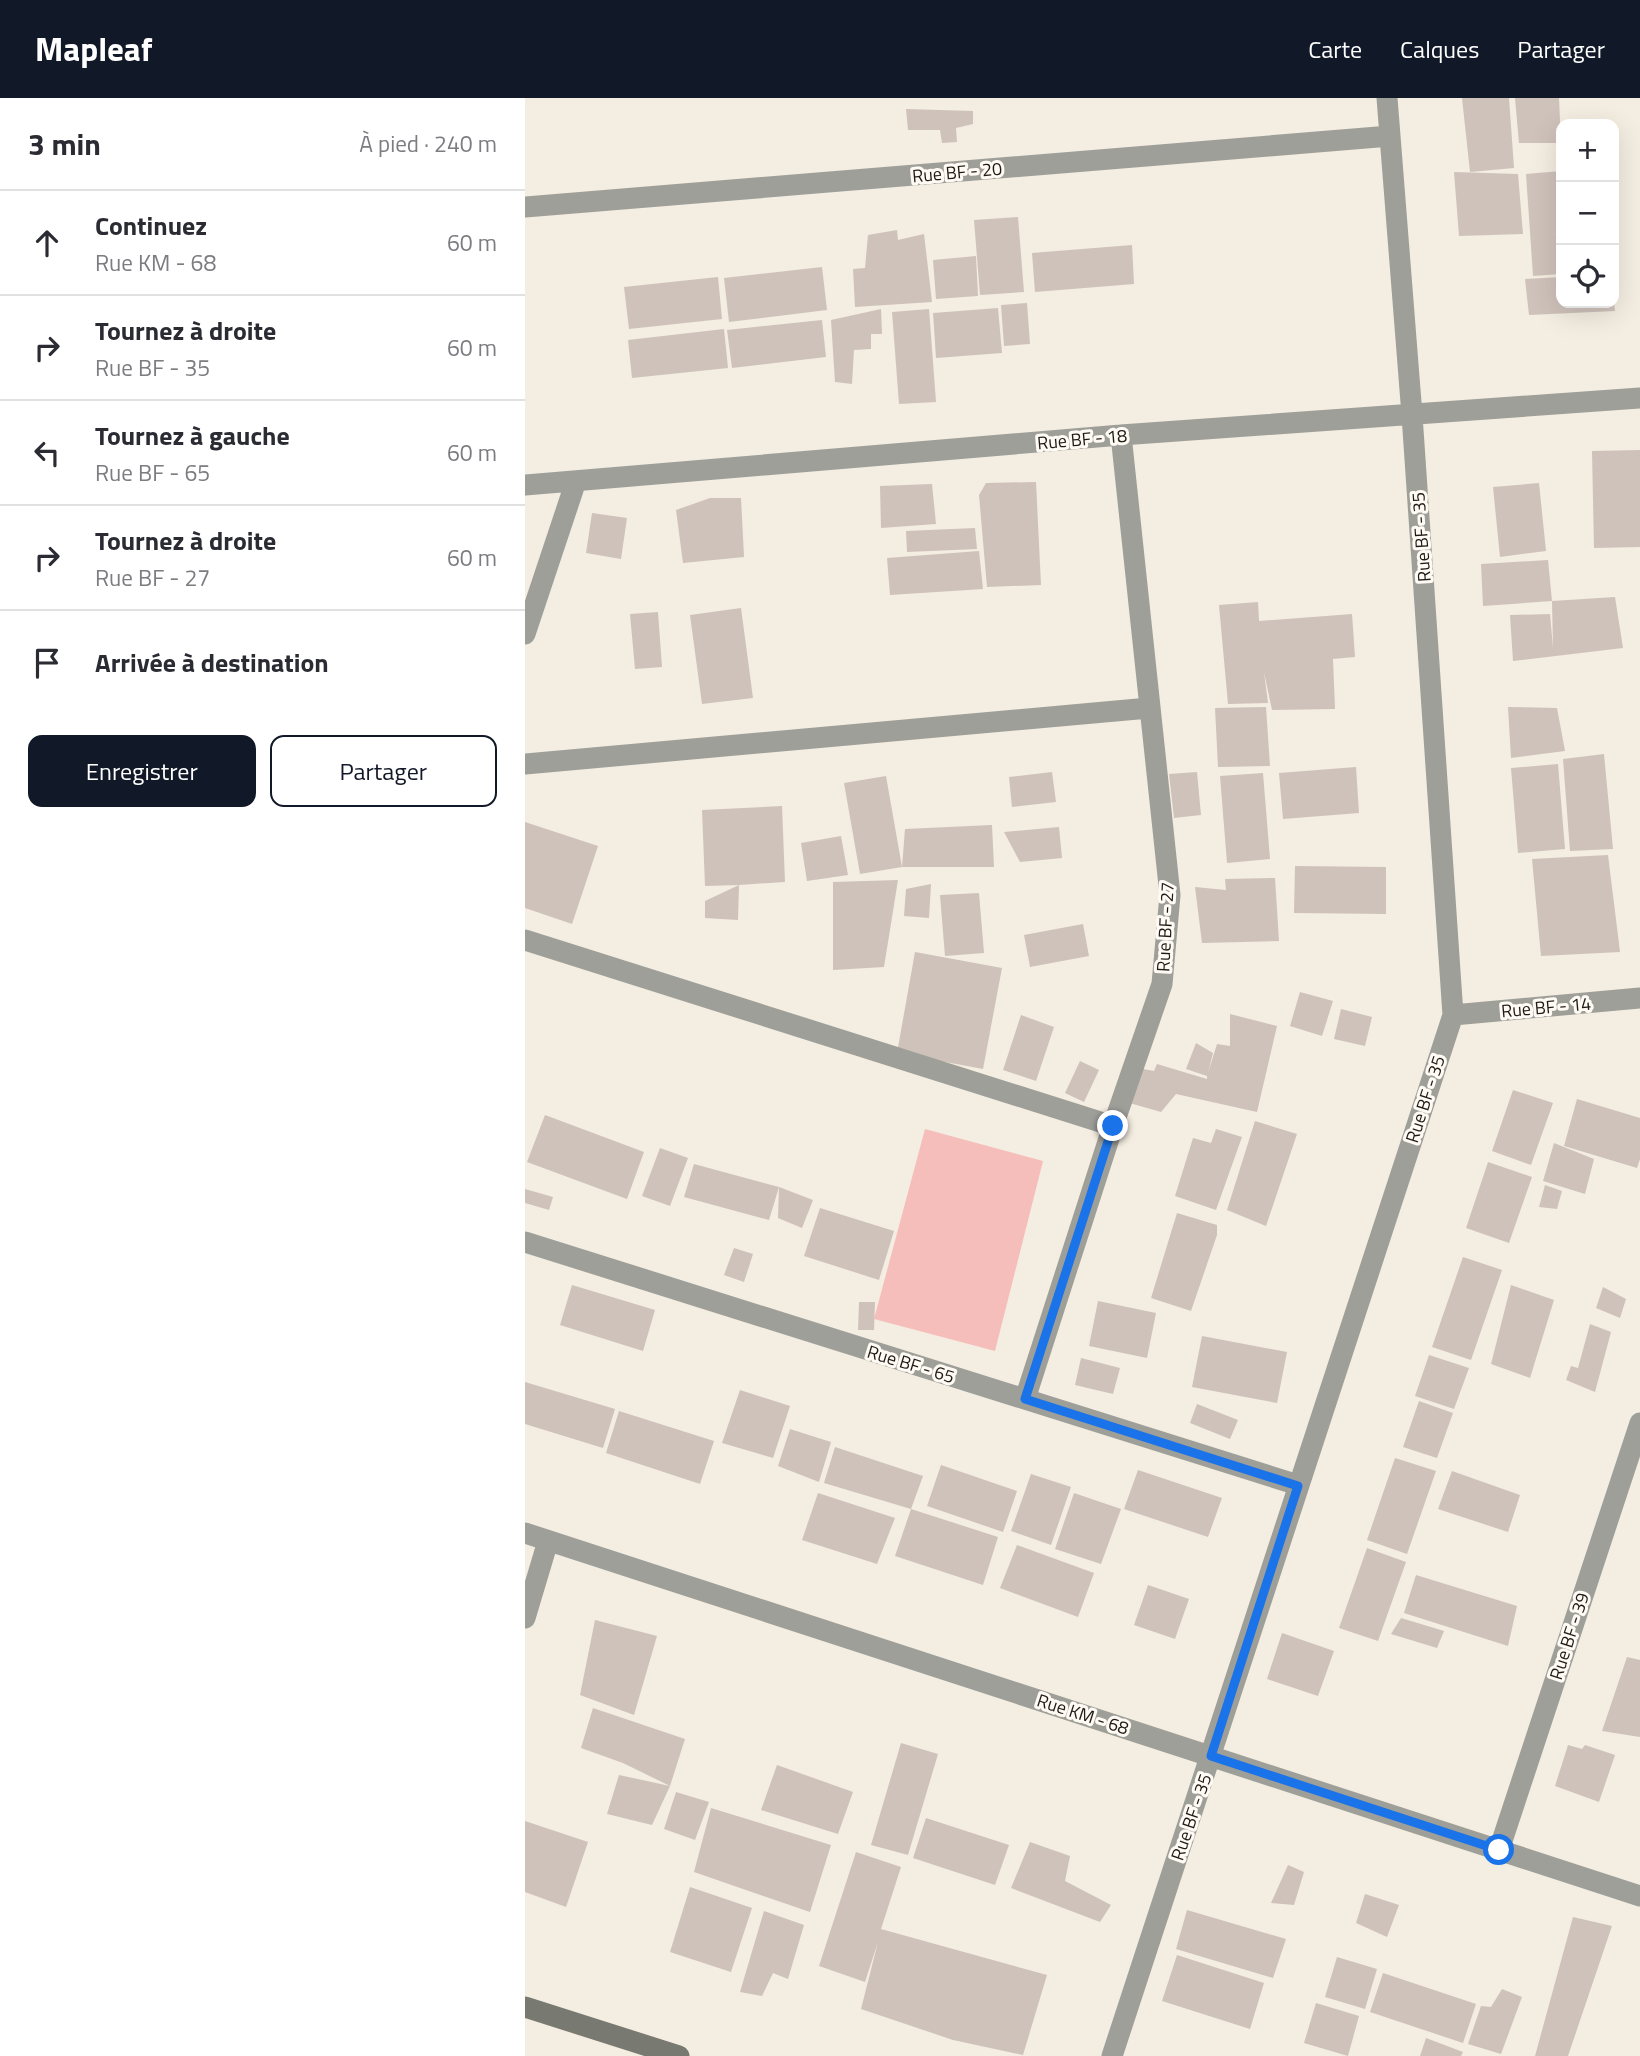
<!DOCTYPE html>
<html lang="fr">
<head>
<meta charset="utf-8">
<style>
  body { margin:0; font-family:"Titillium Web",sans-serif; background:#f2f2f3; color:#2b2b33 }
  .controls { position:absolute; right:21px; top:21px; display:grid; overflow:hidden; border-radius:14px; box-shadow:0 7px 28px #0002 }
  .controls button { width:63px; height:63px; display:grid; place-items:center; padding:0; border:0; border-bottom:2px solid #e1e1e2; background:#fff; color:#2b2b33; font:35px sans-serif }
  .stop { position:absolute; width:21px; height:21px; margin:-16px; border:5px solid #1a73e8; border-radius:50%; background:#fff }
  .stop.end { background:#1a73e8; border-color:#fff; box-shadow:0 2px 7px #0008 }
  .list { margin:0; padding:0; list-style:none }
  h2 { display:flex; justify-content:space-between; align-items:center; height:91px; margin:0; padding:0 28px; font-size:30px }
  h2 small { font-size:23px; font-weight:400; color:#7c7c81 }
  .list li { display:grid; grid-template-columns:46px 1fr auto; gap:21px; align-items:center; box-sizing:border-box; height:105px; padding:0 28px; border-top:2px solid #e1e1e2 }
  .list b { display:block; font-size:26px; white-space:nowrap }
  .list p { margin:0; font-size:23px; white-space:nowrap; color:#7c7c81 }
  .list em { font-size:23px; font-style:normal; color:#7c7c81 }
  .actions { display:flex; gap:14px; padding:21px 28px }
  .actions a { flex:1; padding:16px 0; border:2px solid #111827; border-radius:14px; text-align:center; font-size:24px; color:#111827 }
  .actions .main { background:#111827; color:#fff }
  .icon { flex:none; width:38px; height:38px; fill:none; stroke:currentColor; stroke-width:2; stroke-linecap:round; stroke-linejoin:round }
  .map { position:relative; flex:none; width:1115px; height:1958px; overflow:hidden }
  header { display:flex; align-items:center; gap:42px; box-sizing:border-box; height:98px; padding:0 35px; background:#111827; color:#fff }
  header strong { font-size:33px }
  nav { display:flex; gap:38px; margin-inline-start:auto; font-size:24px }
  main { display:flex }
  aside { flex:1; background:#fff }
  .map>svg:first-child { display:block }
  .green { fill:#f6beba }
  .building { fill:#cfc2bb }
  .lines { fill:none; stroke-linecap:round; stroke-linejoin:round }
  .street { stroke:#9e9f99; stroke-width:21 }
  .secondary { stroke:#787971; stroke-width:21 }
  .route { stroke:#1a73e8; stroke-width:9 }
  .labels { text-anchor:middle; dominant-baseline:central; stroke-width:6; stroke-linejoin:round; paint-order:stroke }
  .street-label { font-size:18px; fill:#1e1b17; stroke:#fffbf4 }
</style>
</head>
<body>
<header>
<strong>Mapleaf</strong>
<nav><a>Carte</a><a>Calques</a><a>Partager</a></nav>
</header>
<main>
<aside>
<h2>3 min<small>À pied · 240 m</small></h2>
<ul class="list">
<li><svg class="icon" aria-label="ahead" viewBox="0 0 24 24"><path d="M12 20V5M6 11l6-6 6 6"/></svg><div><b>Continuez</b><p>Rue KM - 68</p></div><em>60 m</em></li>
<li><svg class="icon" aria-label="right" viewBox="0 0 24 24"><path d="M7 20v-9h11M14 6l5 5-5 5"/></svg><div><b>Tournez à droite</b><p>Rue BF - 35</p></div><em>60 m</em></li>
<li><svg class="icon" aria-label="left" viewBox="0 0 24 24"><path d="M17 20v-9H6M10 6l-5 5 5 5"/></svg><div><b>Tournez à gauche</b><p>Rue BF - 65</p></div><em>60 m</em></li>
<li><svg class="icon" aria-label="right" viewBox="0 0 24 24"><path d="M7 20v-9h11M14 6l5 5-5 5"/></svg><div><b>Tournez à droite</b><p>Rue BF - 27</p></div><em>60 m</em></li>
<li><svg class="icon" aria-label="arrive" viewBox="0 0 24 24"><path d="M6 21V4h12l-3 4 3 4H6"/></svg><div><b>Arrivée à destination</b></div></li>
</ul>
<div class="actions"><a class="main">Enregistrer</a><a>Partager</a></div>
</aside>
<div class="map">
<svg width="1115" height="1958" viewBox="0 0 1115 1958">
  <rect width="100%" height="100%" fill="#f4ede1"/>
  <path class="green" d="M400,1031l118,32 -48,190 -121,-32z"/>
  <path class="building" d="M937,0h47l5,70 -44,4z
    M990,0h44l2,45h-42z
    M381,11l67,2v13l-17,4 1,14 -15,1 -2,-13h-32z
    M1036,73v63l-8,1h8v39l-28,2 -7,-102z
    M929,74l64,2 5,60 -64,2z
    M493,119l6,75 -44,3 -6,-75z
    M372,132l1,10 26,-6 8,68 -77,5 -2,-38 12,-1 3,-33z
    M607,147l2,39 -99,8 -3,-39z
    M451,158l2,40 -42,3 -3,-39z
    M297,169l5,43 -98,12 -5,-44z
    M193,179l4,42 -93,10 -5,-42z
    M1036,179v26h53l1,8 -86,4 -4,-36z
    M502,205l3,41 -26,2 -3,-41z
    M473,210l4,45 -66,5 -3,-45z
    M356,211l1,25h-11v15l-17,1 -2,34 -17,-2 -4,-62z
    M404,211l7,93 -37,2 -7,-92z
    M297,222l4,37 -94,11 -5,-38z
    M199,231l4,39 -96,10 -4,-38z
    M1115,352v97l-46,1 -2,-97z
    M511,384l5,103 -54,2 -8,-92 7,-12z
    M1014,385l7,68 -46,6 -7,-70z
    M407,386l4,40 -55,4 -1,-42z
    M185,400h31l3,59 -61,6 -7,-53z
    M67,415l35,5 -6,41 -35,-6z
    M450,430l2,21 -70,3 -1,-21z
    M454,453l4,38 -93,6 -3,-37z
    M1023,462l4,41 -69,5 -2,-42z
    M1090,499l8,51 -110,13 -3,-46 40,-1 3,34 -1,-47z
    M733,504l1,19 93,-7 3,43 -22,2 2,50 -63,1 -8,-38 4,31 -40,1 -9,-99z
    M216,510l12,90 -51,6 -12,-89z
    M133,514l4,55 -27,2 -5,-55z
    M741,609l4,59 -52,1 -3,-59z
    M983,609l49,1 8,43 -54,7z
    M1079,656l9,95 -43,2 -7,-92z
    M1033,666l7,85 -47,4 -7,-85z
    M831,669l3,46 -76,6 -4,-46z
    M527,674l4,30 -44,5 -3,-30z
    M672,674l4,43 -27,3 -5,-44z
    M738,675l7,86 -43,4 -7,-87z
    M361,678l16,91 -42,7 -16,-91z
    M257,708l3,76 -46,3 -1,35 -33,-2v-17l34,-16 -34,1 -3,-76z
    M0,724l73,24 -26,78 -47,-16z
    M467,727l2,42h-92l3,-38z
    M534,729l3,31 -42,4 -16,-30z
    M316,738l7,39 -41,6 -6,-38z
    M1083,757l12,97 -79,4 -9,-97z
    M770,768l91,1v47l-92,-1z
    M750,780l4,63 -77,2 -7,-56 31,3 -1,-11z
    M373,782l-14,87 -51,3v-88z
    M406,786l-2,34 -25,-2 2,-27z
    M454,795l5,60 -39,3 -5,-61z
    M558,826l6,32 -59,11 -6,-32z
    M390,854l87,16 -19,101 -86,-16z
    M775,894l33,9 -11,35 -32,-10z
    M816,911l31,8 -7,29 -31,-7z
    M705,916l47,12 -20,86 -81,-18 -15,18 -35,-10 12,-34 16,3 3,-7 50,15v-3l-21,-7 10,-26 17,10 -5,20 9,-29 13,2z
    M496,917l33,12 -18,54 -33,-11z
    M555,963l19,9 -15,32 -19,-9z
    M988,992l40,13 -22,62 -39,-14z
    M1052,1001l63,19v41l-3,9 -73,-22z
    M20,1017l99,37 -17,47 -100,-37z
    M730,1023l42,13 -31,92 -39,-16z
    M691,1031l26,8 -26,73 -41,-14 18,-58 18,5z
    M1029,1045l40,16 -9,35 -42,-13z
    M135,1050l28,10 -18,48 -28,-10z
    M963,1064l44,15 -23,66 -43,-15z
    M169,1066l85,23 34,13 -11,28 -24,-10 1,-31 -10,33 -85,-23z
    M1020,1087l17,6 -5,18 -18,-2z
    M0,1091l28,8 -4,13 -24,-7z
    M295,1110l74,23 -15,49 -75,-24z
    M652,1115l40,12v10l-26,76 -40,-13z
    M209,1150l19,6 -9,28 -20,-7z
    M938,1159l39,13 -31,90 -39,-13z
    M47,1187l83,25 -12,41 -83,-26z
    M986,1187l43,15 -24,78 -39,-14z
    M1078,1189l23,12 -6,19 -24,-10z
    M573,1203l58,12 -9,45 -58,-12z
    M334,1204h16l-1,28h-16z
    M1065,1226l21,8 -16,60 -29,-12 5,-14 7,2z
    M677,1238l85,16 -10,51 -85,-16z
    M904,1257l40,13 -15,41 -39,-13z
    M556,1260l39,10 -7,26 -38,-9z
    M0,1284l90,27 -12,39 -78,-24z
    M215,1292l50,16 -17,52 -51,-15z
    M894,1303l34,12 -16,45 -34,-11z
    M672,1306l41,16 -8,19 -40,-16z
    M94,1313l95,30 -14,43 -94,-31z
    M265,1331l41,13 -12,40 -41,-16z
    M310,1349l88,29 -12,33 -87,-26z
    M870,1360l41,13 -29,83 -40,-14z
    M416,1367l76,26 -14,41 -76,-26z
    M613,1372l84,28 -14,39 -84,-28z
    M927,1373l68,24 -12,37 -70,-23z
    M506,1376l40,13 -20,58 -40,-14z
    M293,1395l77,25 -18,46 -75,-24z
    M549,1395l47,16 -20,55 -46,-15z
    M386,1411l87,28 -15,48 -88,-29z
    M492,1447l77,28 -16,44 -78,-29z
    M842,1450l39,14 -28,79 -39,-13z
    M891,1477l101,31 -9,40 -104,-33z
    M623,1487l41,14 -14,40 -41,-14z
    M876,1520l43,13 -7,17 -46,-14z
    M70,1522l62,16 -23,79 -54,-20z
    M757,1535l52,18 -16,45 -51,-17z
    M1102,1559l13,3v77l-38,-6z
    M68,1610l92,31 -15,47 -47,-23 -42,-15z
    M376,1645l37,11 -30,101 -37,-10z
    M1043,1647l14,4 3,-4 30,10 -16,47 -44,-16z
    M252,1667l76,27 -15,42 -77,-24z
    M94,1677l51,11 -18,39 -45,-11z
    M151,1694l33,10 -14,38 -31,-11z
    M186,1710l120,37 -21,67 -116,-40z
    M401,1720l83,27 -14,40 -82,-27z
    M0,1723l63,21 -22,65 -41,-15z
    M505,1744l40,14 -5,25 46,24 -11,17 -89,-34z
    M331,1754l45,15 -20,62 166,46 -24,80 -70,-15 -92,-31 17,-67 -13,40 -46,-16z
    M763,1767l16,7 -10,33 -23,-2z
    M165,1789l62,21 -21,64 -61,-20z
    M840,1796l34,11 -12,32 -31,-14z
    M662,1812l99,29 -13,39 -97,-29z
    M239,1813l40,14 -16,54 -15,-6 -11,23 -22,-4z
    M1048,1819l39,9 -44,130h-33z
    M652,1857l87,28 -14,46 -88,-28z
    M812,1859l40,12 -12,40 -40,-12z
    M858,1875l93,31 -13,39 -93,-31z
    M977,1891l20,8 -21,57 -33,-10 13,-38 10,1z
    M791,1905l43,13 -11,40 -44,-13z
    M901,1940l37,14 -2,4h-41z"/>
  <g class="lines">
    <path class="street" d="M0,109l865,-71
      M0,387l596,-50 519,-37
      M0,536l51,-153
      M0,666l624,-56
      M0,842l588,186
      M928,917l187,-17
      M0,1144l773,243
      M500,1301l88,-273 49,-142 8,-89 -49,-460
      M0,1435l1115,363
      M0,1520l23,-77
      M974,1752l141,-427
      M587,1958l341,-1041 -41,-600 -25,-317"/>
    <path class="secondary" d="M0,1909l154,49"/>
  </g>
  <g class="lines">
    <path class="route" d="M588,1028l-88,273 273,87 -87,270 288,94"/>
  </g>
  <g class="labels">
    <g class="street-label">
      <text transform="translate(432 74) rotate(-5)">Rue BF - 20</text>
      <text transform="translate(557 341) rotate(-5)">Rue BF - 18</text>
      <text transform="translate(896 439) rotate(-94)">Rue BF - 35</text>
      <text transform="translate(640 829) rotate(-87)">Rue BF - 27</text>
      <text transform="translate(1021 909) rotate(-5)">Rue BF - 14</text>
      <text transform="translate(900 1001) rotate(-72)">Rue BF - 35</text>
      <text transform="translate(386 1266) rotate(17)">Rue BF - 65</text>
      <text transform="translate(1044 1538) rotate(-72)">Rue BF - 39</text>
      <text transform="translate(558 1616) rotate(18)">Rue KM - 68</text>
      <text transform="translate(666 1719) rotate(-71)">Rue BF - 35</text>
    </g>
  </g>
</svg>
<div class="controls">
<button>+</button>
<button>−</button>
<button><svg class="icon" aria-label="locate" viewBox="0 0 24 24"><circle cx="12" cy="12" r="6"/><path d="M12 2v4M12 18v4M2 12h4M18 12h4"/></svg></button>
</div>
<div class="stop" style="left:974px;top:1752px"></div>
<div class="stop end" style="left:588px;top:1028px"></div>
</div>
</main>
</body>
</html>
